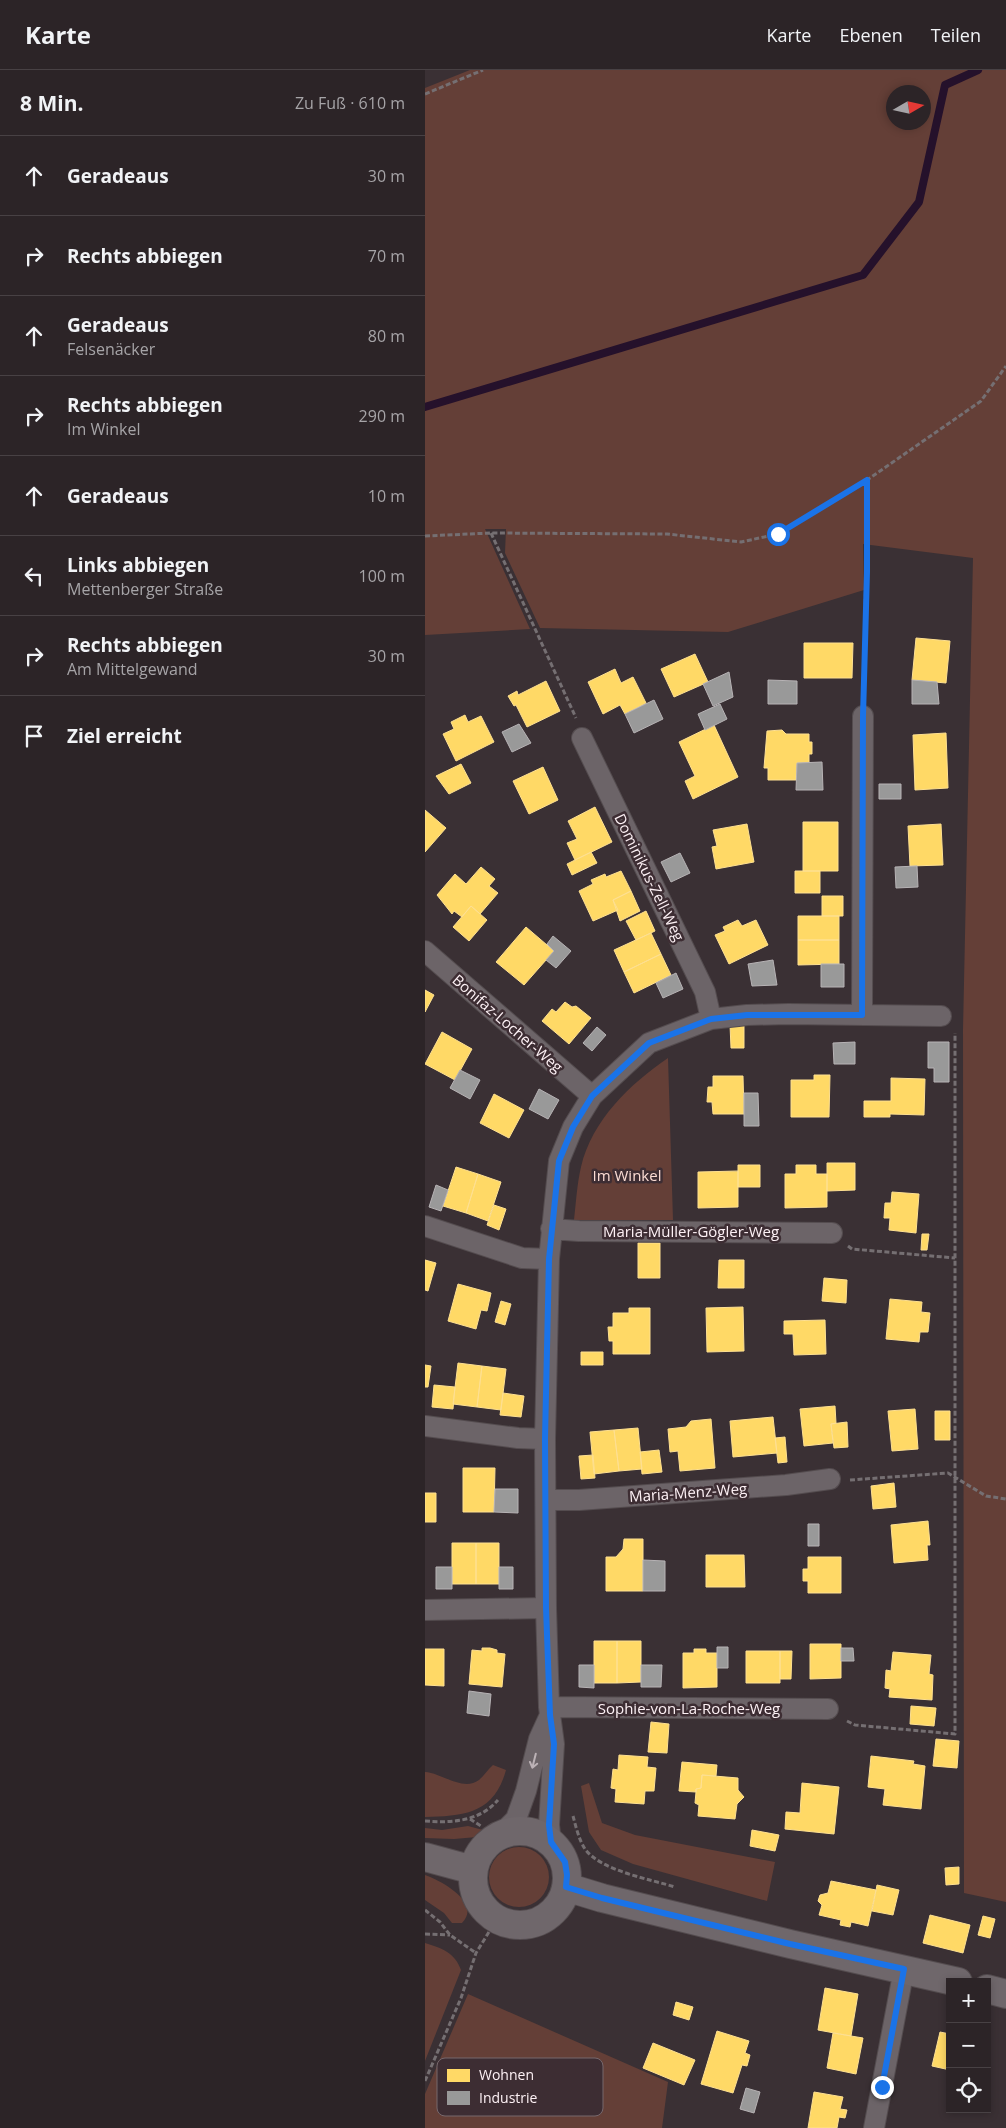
<!DOCTYPE html>
<html lang="de">
<head>
<meta charset="utf-8">
<style>
  body { margin:0; font-family:"Open Sans",sans-serif; background:#342c2f; color:#f1f3f6 }
  .controls { position:absolute; right:15px; bottom:15px; display:grid; overflow:hidden; border-radius:0px; box-shadow:0 2px 8px #0003 }
  .controls button { width:45px; height:45px; display:grid; place-items:center; padding:0; border:0; border-bottom:1px solid #484144; background:#2c2427; color:#f1f3f6; font:25px sans-serif }
  .compass { position:absolute; left:461px; top:15px; width:45px; height:45px; border-radius:50%; background:#2c2427; box-shadow:0 2px 8px #0003; rotate:81deg }
  .stop { position:absolute; width:15px; height:15px; margin:-11px; border:4px solid #1a73e8; border-radius:50%; background:#fff }
  .stop.end { background:#1a73e8; border-color:#fff; box-shadow:0 1px 5px #0008 }
  .list { margin:0; padding:0; list-style:none }
  h2 { display:flex; justify-content:space-between; align-items:center; height:65px; margin:0; padding:0 20px; font-size:21px }
  h2 small { font-size:16px; font-weight:400; color:#a6a4a7 }
  .list li { display:grid; grid-template-columns:32px 1fr auto; gap:15px; align-items:center; box-sizing:border-box; height:80px; padding:0 20px; border-top:1px solid #484144 }
  .list b { display:block; font-size:19px; white-space:nowrap }
  .list p { margin:0; font-size:16px; white-space:nowrap; color:#a6a4a7 }
  .list em { font-size:16px; font-style:normal; color:#a6a4a7 }
  .icon { flex:none; width:28px; height:28px; fill:none; stroke:currentColor; stroke-width:2; stroke-linecap:round; stroke-linejoin:round }
  .map { position:relative; flex:none; width:581px; height:2058px; overflow:hidden }
  header { display:flex; align-items:center; gap:30px; box-sizing:border-box; height:70px; padding:0 25px; background:#2c2427; border-bottom:1px solid #484144 }
  header strong { font-size:24px }
  nav { display:flex; gap:28px; margin-inline-start:auto; font-size:18px }
  main { display:flex }
  aside { flex:1; background:#2c2427 }
  .map>svg:first-child { display:block }
  .green { fill:#643f37; fill-rule:evenodd }
  .homes { fill:#ffd966; stroke:#fee091 }
  .industry { fill:#999; stroke:#b7b3b5 }
  .lines { fill:none; stroke-linecap:round; stroke-linejoin:round }
  .stream { stroke:#25112b; stroke-width:8 }
  .minor-casing { stroke:#544c4f; stroke-width:22 }
  .secondary-casing { stroke:#544c4f; stroke-width:30 }
  .path { stroke:#756f72; stroke-width:3; stroke-dasharray:5 2.5; stroke-linecap:butt }
  .minor { stroke:#6c6468; stroke-width:20 }
  .secondary { stroke:#6f676b; stroke-width:28 }
  .oneway { stroke:#bcb2b6 }
  .route { stroke:#1a73e8; stroke-width:6 }
  .labels { text-anchor:middle; dominant-baseline:central; stroke-width:5; stroke-linejoin:round; paint-order:stroke }
  .street-label { font-size:15px; fill:#fdf1f5; stroke:#3d2d33 }
  .park-label { font-size:15px; fill:#fbdcd4; stroke:#3d2d33 }
  .key { fill:#3d2d33; stroke:#77686d; stroke-width:1 }
  .key-label { font-size:14px; fill:#fdf1f5 }
</style>
</head>
<body>
<header>
<strong>Karte</strong>
<nav><a>Karte</a><a>Ebenen</a><a>Teilen</a></nav>
</header>
<main>
<aside>
<h2>8 Min.<small>Zu Fuß · 610 m</small></h2>
<ul class="list">
<li><svg class="icon" aria-label="ahead" viewBox="0 0 24 24"><path d="M12 20V5M6 11l6-6 6 6"/></svg><div><b>Geradeaus</b></div><em>30 m</em></li>
<li><svg class="icon" aria-label="right" viewBox="0 0 24 24"><path d="M7 20v-9h11M14 6l5 5-5 5"/></svg><div><b>Rechts abbiegen</b></div><em>70 m</em></li>
<li><svg class="icon" aria-label="ahead" viewBox="0 0 24 24"><path d="M12 20V5M6 11l6-6 6 6"/></svg><div><b>Geradeaus</b><p>Felsenäcker</p></div><em>80 m</em></li>
<li><svg class="icon" aria-label="right" viewBox="0 0 24 24"><path d="M7 20v-9h11M14 6l5 5-5 5"/></svg><div><b>Rechts abbiegen</b><p>Im Winkel</p></div><em>290 m</em></li>
<li><svg class="icon" aria-label="ahead" viewBox="0 0 24 24"><path d="M12 20V5M6 11l6-6 6 6"/></svg><div><b>Geradeaus</b></div><em>10 m</em></li>
<li><svg class="icon" aria-label="left" viewBox="0 0 24 24"><path d="M17 20v-9H6M10 6l-5 5 5 5"/></svg><div><b>Links abbiegen</b><p>Mettenberger Straße</p></div><em>100 m</em></li>
<li><svg class="icon" aria-label="right" viewBox="0 0 24 24"><path d="M7 20v-9h11M14 6l5 5-5 5"/></svg><div><b>Rechts abbiegen</b><p>Am Mittelgewand</p></div><em>30 m</em></li>
<li><svg class="icon" aria-label="arrive" viewBox="0 0 24 24"><path d="M6 21V4h12l-3 4 3 4H6"/></svg><div><b>Ziel erreicht</b></div></li>
</ul>
</aside>
<div class="map">
<svg width="581" height="2058" viewBox="0 0 581 2058">
  <rect width="100%" height="100%" fill="#3a3034"/>
  <path class="green" d="M45,0h536v1832l-42,-9 -1,-863 10,-472 -110,-14 1,46 -136,42 -188,-4 -35,-75 1,-24h-21l45,100 -105,6v-547zM468,22h30v30h-30z
    M243,988l5,162h-99c2,-17 3,-36 7,-53 11,-47 49,-83 87,-109z
    M68,1695l13,5c-12,44 -42,46 -81,47v-45c17,1 38,20 54,8 5,-4 9,-11 14,-15z
    M164,1713l13,40 33,12 140,27 -8,39 -134,-37 -32,-14 -12,-18 -8,-46z
    M43,1756l15,4 -6,7 -23,2 -29,-1v-10l17,2z
    M64 1807a30 30 0 1 1 60 0a30 30 0 1 1-60 0Z
    M0,1805c17,6 57,28 37,48h-10l-8,-10 -19,-13z
    M0,1873c17,5 30,10 36,27l-36,91z
    M43,1924l200,88 -6,46h-237v-34z"/>
  <path class="homes" d="M491,568l34,3 -4,42 -34,-3z
    M379,573h49l-1,35h-48z
    M270,584l13,28 -34,15 -13,-28z
    M190,599l6,14 12,-6 13,26 -21,11 -5,-9 -17,9 -15,-32z
    M121,611l14,30 -33,16 -11,-22 -2,1 -6,-10 9,-5 1,4z
    M40,645l3,7 13,-6 13,26 -38,19 -13,-27 11,-5 -3,-7z
    M289,655l24,52 -45,22 -8,-18 10,-5 -16,-34z
    M357,660l4,4h23v8h3v12h-3v9h-12l-1,17h-28v-12h-4l3,-37z
    M521,663l2,55 -33,2 -2,-55z
    M36,694l10,19 -22,11 -13,-18z
    M118,697l15,33 -29,14 -16,-33z
    M170,737l17,35 -37,18 -8,-17 10,-4 -9,-18z
    M0,740l21,18 -21,24z
    M378,752h35v49h-35z
    M322,754l7,38 -38,7 -4,-22 5,-1 -4,-16z
    M516,754l2,41 -33,1 -2,-40z
    M166,782l6,11 -25,12 -5,-11z
    M56,797l14,12 -6,7 9,7 -18,21 -9,-8 -9,11 -8,-6 -2,3 -15,-19 18,-21 11,10z
    M196,801l10,20 -18,9 5,10 -25,11 -14,-30 14,-7 -2,-4 14,-6 1,3z
    M370,801h25v22h-25z
    M206,821l9,20 -20,10 -7,-21z
    M397,826h21v20h-21z
    M46,836l16,14 -18,21 -16,-14z
    M221,841l9,20 -19,9 -10,-19z
    M373,846h41v24h-41z
    M313,850l4,6 14,-6 12,25 -39,19 -14,-29 10,-4 -2,-4z
    M101,857l28,24 -30,34 -28,-23z
    M226,863l10,21 -37,18 -10,-22z
    M373,870h41v24l-41,1z
    M236,884l10,21 -37,18 -10,-21z
    M0,920l9,5 -9,17z
    M140,932l7,5 4,-1 15,12 -22,26 -27,-23 10,-12 4,3z
    M305,955h14v23h-13z
    M17,962l30,17 -17,31 -30,-16z
    M389,1005h16l-1,42h-38v-37h23z
    M288,1006h30l1,38h-31l-1,-12h-5l1,-15h5z
    M466,1008l34,1 -1,36 -34,-1v3h-26v-16h27z
    M69,1024l30,16 -15,28 -29,-15z
    M402,1093h28v27l-28,1z
    M313,1095h22v22h-22z
    M371,1095h20v9h11v33l-42,1v-34h11z
    M31,1097l22,7 -12,39 -23,-7z
    M313,1101v36l-40,1v-36z
    M53,1104l23,8 -13,39 -22,-8z
    M467,1122l27,2 -3,39 -27,-3 1,-12h-6l1,-15h6z
    M69,1135l12,4 -7,21 -12,-5z
    M497,1164h7l-2,16h-6z
    M213,1173h22v35h-22z
    M0,1190l11,3 -8,28 -3,-1z
    M294,1190h25v28h-26z
    M399,1208l23,2 -1,23 -24,-2z
    M33,1214l33,9 -4,18 -6,-1 -5,19 -28,-8z
    M465,1229l32,3 -1,10 9,1 -2,19h-8l-1,10 -33,-3z
    M76,1231l10,3 -6,21 -10,-3z
    M318,1237l1,44 -37,1 -1,-44z
    M204,1238h21v46h-37v-13h-4l-1,-14h5v-14h16z
    M400,1250l1,34 -32,1 -1,-21h-9v-13z
    M156,1282h22v13h-22z
    M33,1293l24,3 -5,41 -24,-3z
    M0,1295l6,1 -3,21h-3z
    M57,1296l24,3 -5,41 -24,-3z
    M9,1315l21,2 -2,22 -21,-2z
    M78,1323l21,3 -3,21 -21,-2z
    M410,1336l1,17 -5,1 2,19 -29,3 -4,-37z
    M490,1339l3,40 -26,2 -4,-40z
    M510,1341h15v29h-15z
    M348,1347l4,36 -44,4 -3,-36z
    M286,1349l4,49 -35,3 -2,-20 -8,1 -2,-23 18,-2 5,-6z
    M422,1352l1,25 -14,1 -3,-24z
    M213,1358l4,41 -23,2 -5,-41z
    M189,1360l5,41 -25,3 -4,-42z
    M360,1367l2,25 -9,1 -3,-25z
    M234,1380l3,22 -20,2 -2,-22z
    M168,1385l2,23 -14,1 -2,-23z
    M38,1398h32l-1,44h-31z
    M469,1413l2,24 -23,2 -2,-23z
    M0,1423h11v29h-11z
    M503,1451l2,24h-3l1,15 -34,3 -3,-38z
    M199,1469h19v52h-37v-34h10l7,-8z
    M27,1473h24v41h-24z
    M51,1473h23v41h-23z
    M281,1485h38l1,32h-39z
    M383,1487h33v36h-33v-12h-5v-12h5z
    M169,1571h23v42h-23z
    M192,1571h24v41l-24,1z
    M385,1574h31v34l-31,1z
    M57,1578h8l7,2v3l8,1 -3,33 -33,-3 3,-34 10,1z
    M0,1579h19v37l-19,-1z
    M269,1579h12v4h11v34l-34,1v-35h11z
    M321,1581h34v32h-34z
    M355,1581h12l-1,28h-11z
    M468,1582l38,3 -2,19 4,1 -1,25 -43,-3 1,-8 -5,-1 1,-18 5,1z
    M486,1636l25,2 -2,18 -24,-2z
    M226,1652l18,2 -2,29 -19,-1z
    M511,1669l23,2 -2,27 -24,-2z
    M194,1685l29,2 -1,10 9,1 -2,23h-9l-1,13 -29,-2 1,-13 -5,-1 2,-19 5,1z
    M446,1686l43,5 -1,3 12,2 -4,43 -38,-4 2,-16 -17,-2z
    M257,1692l35,3 -1,11 -14,-1 -1,13 -5,1v3l-17,-1z
    M277,1705l36,3v12l6,7 -7,7 -2,15 -37,-3 1,-11 -4,-2 1,-11v-3l5,-1z
    M377,1713l37,4 -5,47 -49,-5 1,-17 14,1z
    M327,1760l27,5 -4,16 -25,-5z
    M534,1797v17l-13,1 -1,-17z
    M406,1811l45,9 -8,36 -17,-4 -1,5 -10,-2 1,-5 -22,-5 3,-10 -4,-4 2,-6 8,-2z
    M452,1815l22,5 -6,25 -21,-4z
    M505,1845l40,10 -7,28 -40,-10z
    M558,1846l12,3 -5,19 -12,-3z
    M400,1918l33,6 -7,42 -33,-6z
    M251,1932l17,5 -4,13 -16,-5z
    M292,1961l32,10 -4,12 5,2 -3,11 -5,-1 -9,28 -32,-9z
    M515,1962l10,2v36l-18,-4z
    M408,1963l30,5 -7,36 -29,-6z
    M228,1973l42,17 -11,25 -41,-17z
    M389,2022l29,5 -3,12 7,1 -2,8 -6,-1 -2,11h-29z"/>
  <path class="industry" d="M304,602l4,25 -20,9 -10,-22z
    M343,610l29,1v23h-29z
    M487,610l25,2 2,22h-27z
    M229,630l9,19 -29,14 -9,-19z
    M295,634l7,15 -22,11 -7,-16z
    M94,654l12,19 -19,9 -10,-20z
    M397,692l1,28h-27l1,-27z
    M454,714h22v15h-22z
    M255,783l10,20 -19,9 -10,-20z
    M492,796l1,21 -22,1 -1,-21z
    M128,866l18,15 -15,17 -10,-8 8,-9 -7,-7z
    M348,890l4,25 -25,1 -4,-22z
    M396,894h23v23h-23z
    M251,903l7,16 -20,9 -7,-15z
    M172,957l9,8 -14,16 -9,-8z
    M430,972v22h-21l-1,-21z
    M503,972h21v40h-15v-14h-6z
    M35,1000l20,10 -10,19 -20,-11z
    M114,1019l20,11 -11,19 -19,-10z
    M319,1023h14l1,33h-15z
    M11,1115l12,5 -7,21 -12,-4z
    M70,1419h23v24l-24,-1z
    M383,1454h11v22h-11z
    M218,1490l22,1v30h-22z
    M11,1497h16v22h-16z
    M74,1497h14v22h-14z
    M292,1577h11v21h-11z
    M416,1578h12l1,13h-13z
    M154,1595h15v23l-15,-1z
    M216,1595h21l-1,22h-20z
    M44,1621l22,3 -2,22 -22,-3z
    M321,2018l14,4 -6,21 -14,-4z"/>
  <g class="lines">
    <path class="stream" d="M0,337l438,-132 56,-73 26,-117 33,-15"/>
    <g class="minor-casing">
      <path id="minor" d="M157,668l123,254 6,27
        M0,881l167,145
        M437,945l1,-299
        M0,1156l97,32 27,1
        M126,1159l28,2 253,2
        M0,1356l93,12 27,1
        M121,1430h33l207,-15 44,-6
        M0,1540l121,-2
        M124,1637l279,2
        M76,1764l15,-15 10,-28 13,-52 11,-24
        M126,1772l-2,-17 5,-81 -5,-37 -3,-99 -1,-169 4,-180 10,-98 14,-34 19,-31 57,-53 62,-24 36,-4 41,-1 153,2
        M449,2058l30,-159"/>
    </g>
    <g class="secondary-casing">
      <path id="secondary" d="M48 1808a47 47 0 1 1 94 0a47 47 0 1 1-94 0Z
        M0,1787l48,13
        M141,1817l36,11 188,46 168,38
        M562,1919l19,5"/>
    </g>
    <path class="path" d="M0,24l58,-24
      M66,463l85,185
      M0,466l66,-3 176,1 74,8 37,-8 89,-54 114,-79 25,-35
      M439,624l3,-214
      M423,1176l4,3 103,9
      M425,1410l98,-7 38,23 20,3
      M422,1651l8,4 100,9v-701
      M148,1746c3,11 6,24 12,33 16,22 65,30 90,38
      M45,1749l11,7
      M0,1751c26,2 54,1 73,-21
      M0,1840l15,12 10,13 26,18
      M0,1864l25,1
      M0,2011l36,-83 15,-45 21,-34"/>
    <use href="#minor" class="minor"/>
    <use href="#secondary" class="secondary"/>
  </g>
  <defs><path id="oneway-shaft" d="M-6 0H5M1.5-3L5.5 0L1.5 3" fill="none" stroke-width="1.6" stroke-linecap="round" stroke-linejoin="round" transform="scale(1.25)"/></defs>
  <use class="oneway" href="#oneway-shaft" transform="translate(109 1691) rotate(104)"/>
  <g class="lines">
    <path class="route" d="M353,464l89,-54v92l-4,144 -1,299h-115l-36,4 -62,24 -57,53 -19,31 -14,34 -10,98 -4,180 1,169 4,107 4,29 -5,81 2,17 14,20 2,13 -1,12 36,11 188,46 114,25 -22,118"/>
  </g>
  <g class="labels">
    <g class="street-label">
      <text transform="translate(225 807) rotate(64)">Dominikus-Zell-Weg</text>
      <text transform="translate(83 953) rotate(41)">Bonifaz-Locher-Weg</text>
      <text x="266" y="1161">Maria-Müller-Gögler-Weg</text>
      <text transform="translate(263 1422) rotate(-4)">Maria-Menz-Weg</text>
      <text x="264" y="1638">Sophie-von-La-Roche-Weg</text>
    </g>
    <g class="park-label">
      <text x="202" y="1105">Im Winkel</text>
    </g>
  </g>
  <rect x="12" y="1988" width="166" height="58" rx="8" class="key"/>
  <rect x="22" y="1999" width="23" height="13" fill="#ffd966"/>
  <rect x="22" y="2021" width="23" height="14" fill="#999"/>
  <g class="key-label">
    <text x="54" y="2010">Wohnen</text>
    <text x="54" y="2033">Industrie</text>
  </g>
</svg>
<div class="controls">
<button>+</button>
<button>−</button>
<button><svg class="icon" aria-label="locate" viewBox="0 0 24 24"><circle cx="12" cy="12" r="6"/><path d="M12 2v4M12 18v4M2 12h4M18 12h4"/></svg></button>
</div>
<svg class="compass" viewBox="-18 -18 36 36"><path d="M0-13l5 13h-10z" fill="#e53935"/><path d="M0 13l5-13h-10z" fill="#a6a4a7"/></svg>
<div class="stop" style="left:353px;top:464px"></div>
<div class="stop end" style="left:457px;top:2017px"></div>
</div>
</main>
</body>
</html>
